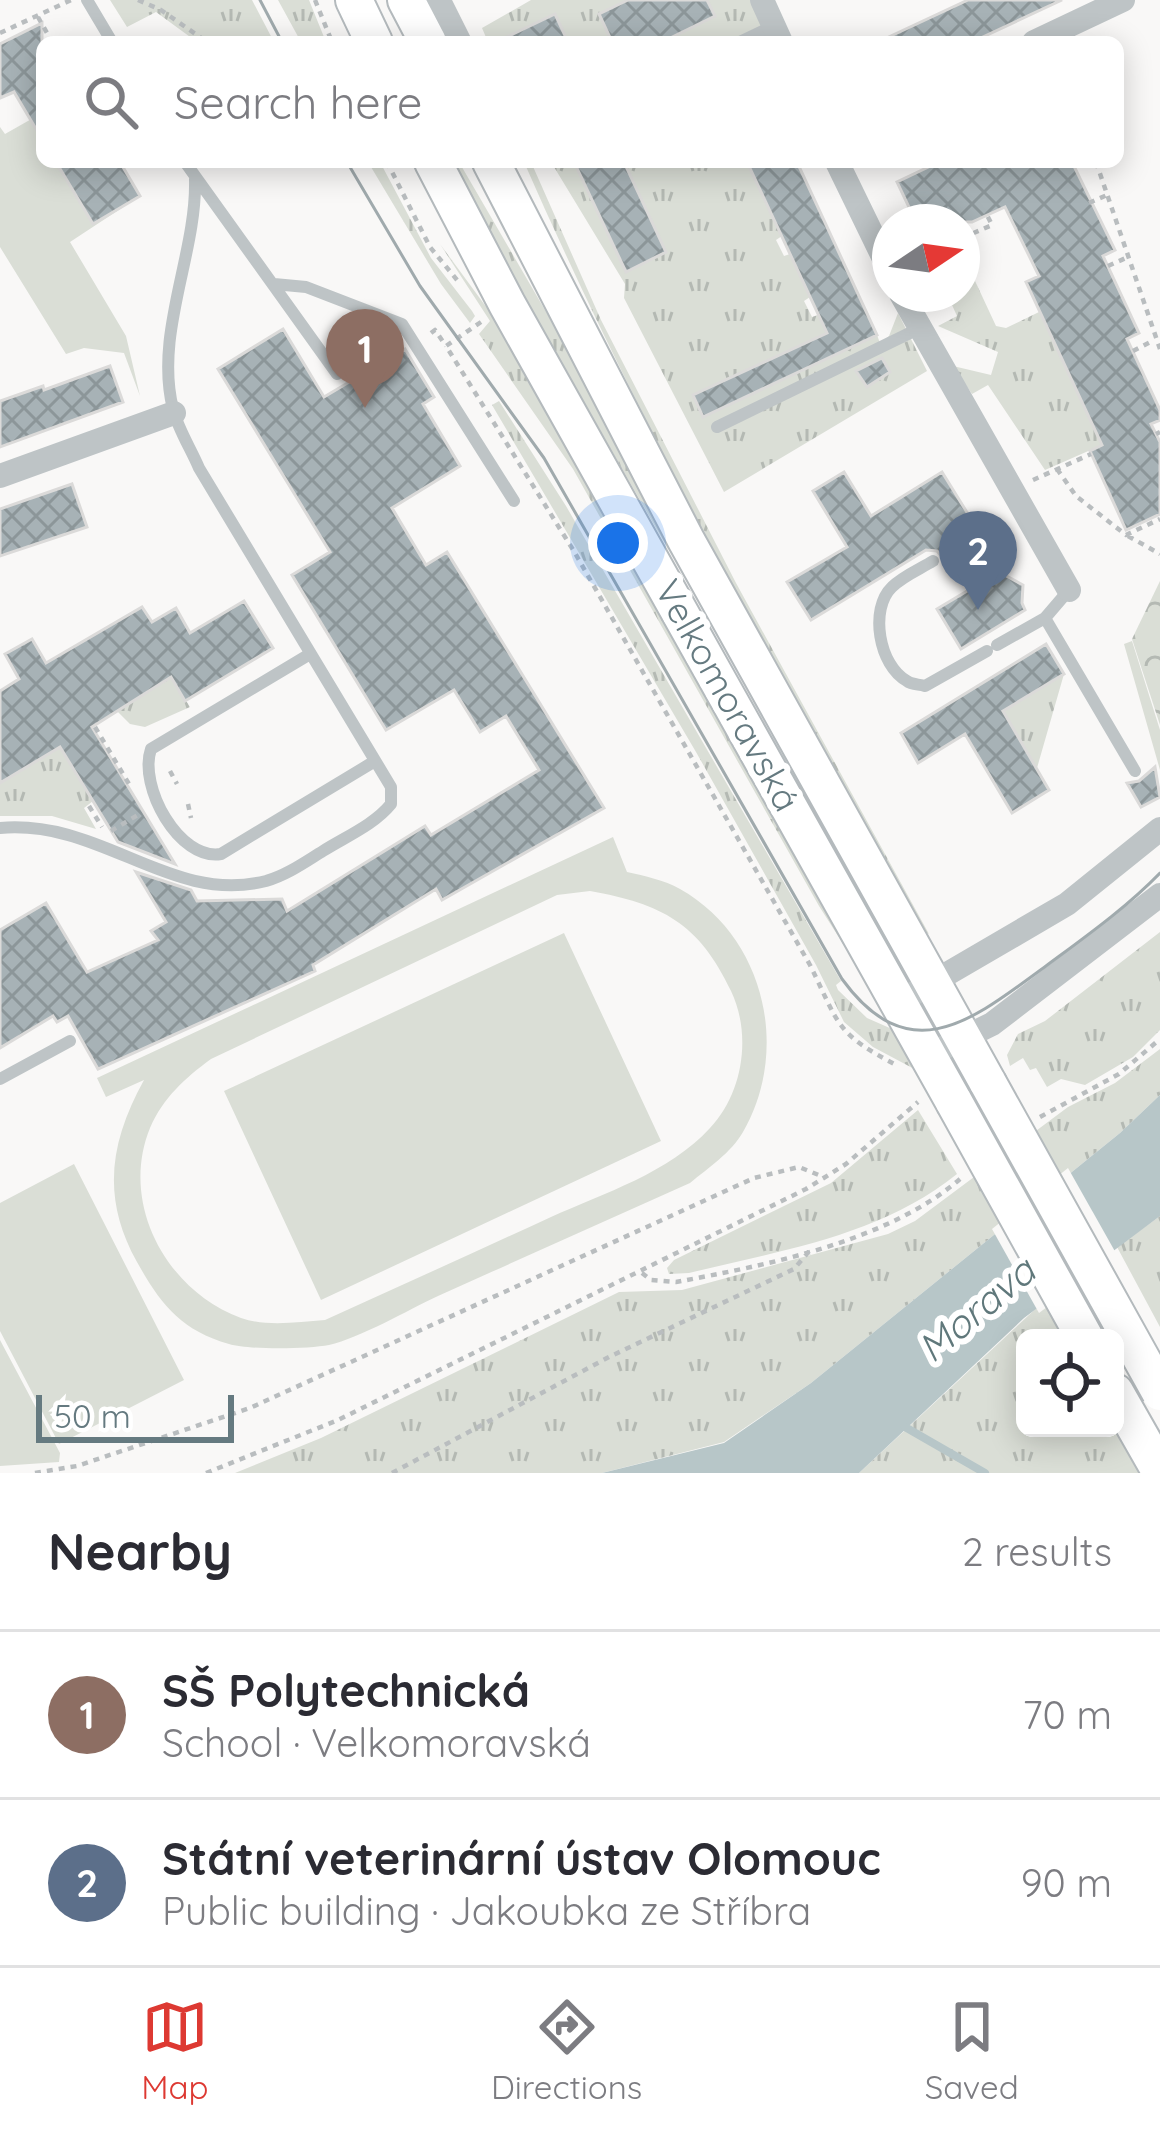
<!DOCTYPE html>
<html lang="en">
<head>
<meta charset="utf-8">
<style>
  body { margin:0; font-family:Quicksand,sans-serif; background:#f2f2f3; color:#2b2b33 }
  .controls { position:absolute; right:36px; bottom:36px; display:grid; overflow:hidden; border-radius:18px; box-shadow:0 6px 30px #0003 }
  .controls button { width:108px; height:108px; display:grid; place-items:center; padding:0; border:0; border-bottom:3px solid #e1e1e2; background:#fff; color:#2b2b33; font:60px sans-serif }
  .compass { position:absolute; left:872px; top:204px; width:108px; height:108px; border-radius:50%; background:#fff; box-shadow:0 6px 30px #0003; rotate:77deg }
  .scale { position:absolute; left:36px; bottom:30px; width:198px; box-sizing:border-box; padding-left:12px; border:6px solid #657a80; border-top:0; font-size:33px; line-height:42px; white-space:nowrap; color:#657a80; -webkit-text-stroke:9px #fff; paint-order:stroke }
  .you { position:absolute; left:618px; top:543px; width:42px; height:42px; margin:-30px; border:9px solid #fff; border-radius:50%; background:#1a73e8; box-shadow:0 0 0 18px #1a73e833 }
  .badge { display:grid; place-items:center; width:78px; height:78px; border-radius:50%; background:#dd3932; color:#fff; font-size:39px; font-weight:700 }
  .pin { position:absolute; translate:-50% -99px; filter:drop-shadow(0 3px 6px #0008) }
  .pin::after { content:''; position:absolute; top:63px; width:42px; height:36px; background:inherit; clip-path:polygon(0 0,100% 0,50% 100%) }
  .list { margin:0; padding:0; list-style:none }
  h2 { display:flex; justify-content:space-between; align-items:center; height:156px; margin:0; padding:0 48px; font-size:51px }
  h2 small { font-size:39px; font-weight:400; color:#7c7c81 }
  .list li { display:grid; grid-template-columns:78px 1fr auto; gap:36px; align-items:center; box-sizing:border-box; height:168px; padding:0 48px; border-top:3px solid #e1e1e2 }
  .list b { display:block; font-size:45px; white-space:nowrap }
  .list p { margin:0; font-size:39px; white-space:nowrap; color:#7c7c81 }
  .list em { font-size:39px; font-style:normal; color:#7c7c81 }
  .icon { flex:none; width:66px; height:66px; fill:none; stroke:currentColor; stroke-width:2; stroke-linecap:round; stroke-linejoin:round }
  .map { position:relative; flex:none; width:1160px; height:1473px; overflow:hidden }
  .search { position:absolute; background:#fff; box-shadow:0 6px 30px #0003; left:36px; right:36px; top:36px; height:132px; display:flex; align-items:center; gap:30px; box-sizing:border-box; padding:0 42px; border-radius:18px; color:#7c7c81; font-size:45px }
  .sheet { height:492px; background:#fff }
  nav { display:flex; justify-content:space-around; align-items:center; box-sizing:border-box; height:168px; border-top:3px solid #e1e1e2; background:#fff; font-size:33px; color:#7c7c81 }
  nav a { display:grid; justify-items:center; gap:6px }
  nav .on { color:#dd3932 }
  .map>svg:first-child { display:block }
  .grass { fill:url(#grass-tufts) }
  .park { fill:url(#park-crowns) }
  .garden { fill:#daded6; fill-rule:evenodd }
  .water { fill:#b7c6c8 }
  .pier { fill:#f9f8f7 }
  .lines { fill:none; stroke-linecap:round; stroke-linejoin:round }
  .stream { stroke:#b7c6c8; stroke-width:8 }
  .building { fill:url(#building-cross-hatch); stroke:#dbdad9; stroke-width:3 }
  .primary-casing { stroke:#b4babd; stroke-width:40 }
  .path { stroke:#b9bdbf; stroke-width:4.5; stroke-dasharray:6 6; stroke-linecap:butt }
  .service { stroke:#bec4c6; stroke-width:12 }
  .minor { stroke:#bec4c6; stroke-width:24 }
  .tertiary { stroke:#bec4c6; stroke-width:27 }
  .primary { stroke:#fff; stroke-width:36 }
  .tram { stroke:#a0aaad; stroke-width:3 }
  .primary-bridge-casing { stroke:#b4babd; stroke-width:40; stroke-linecap:butt }
  .primary-bridge { stroke:#fff; stroke-width:36 }
  .labels { text-anchor:middle; dominant-baseline:central; stroke-width:12; stroke-linejoin:round; paint-order:stroke }
  .street-label { font-size:36px; fill:#657a80; stroke:#fff }
  .water-label { font-size:39px; font-style:italic; fill:#60787b; stroke:#fff }
</style>
</head>
<body>
<div class="map">
<svg width="1160" height="1473" viewBox="0 0 1160 1473">
  <defs>
    <pattern id="grass-tufts" width="24" height="20" patternUnits="userSpaceOnUse" patternTransform="scale(3)"><rect width="24" height="20" fill="#daded6"/><path d="M3 7l-1-3M5 7V3M7 7l1-3M15 17l-1-3M17 17v-4M19 17l1-3" fill="none" stroke="#b4b9b3"/></pattern>
    <pattern id="park-crowns" width="20" height="18" patternUnits="userSpaceOnUse" patternTransform="scale(3)"><rect width="20" height="18" fill="#daded6"/><path d="M2 6a3 3 0 1 1 6 0M12 15a3 3 0 1 1 6 0" fill="none" stroke="#b4b9b3"/></pattern>
    <pattern id="building-cross-hatch" width="8" height="8" patternUnits="userSpaceOnUse" patternTransform="scale(3)"><rect width="8" height="8" fill="#a7b2b6"/><path d="M0 0l8 8M0 8l8-8" fill="none" stroke="#8c9699"/></pattern>
  </defs>
  <rect width="100%" height="100%" fill="#f9f8f7"/>
  <path class="grass" d="M110,0h142l22,42h-77l-41,-30 -29,15z
    M278,0h31l17,42h-25z
    M531,0h219l20,42h-282l-6,-14z
    M368,162h12l51,96 41,53 3,5 -5,7 -29,-39z
    M452,162h7l122,210 89,174 -2,3 -172,-300z
    M524,162h7l70,158 135,263 193,351 -8,-4c-140,-253 -281,-503 -397,-768z
    M551,162h196l35,74 -6,4 8,16 6,-2 20,43 -6,4 8,16 6,-2 18,38 41,-18 3,8 9,-7 9,-23 29,58 -203,121 -100,-194 1,-14z
    M440,244l47,64 108,178 264,483 -40,-63 -246,-437 -94,-135 11,-13z
    M962,253l34,73 10,2 33,-16 63,133 -57,25 -57,-85 -16,9 -19,-28 38,9 7,-23 -60,-26 19,-10 -10,-22h15z
    M499,401l67,105 275,475 -5,4 2,5 29,28 34,15 17,38 -45,-24 -29,-25 -28,-57 -120,-213 -204,-347z
    M1064,674l-27,94 -34,-57z
    M171,677l19,30 -45,20 -15,-3 -13,-13z
    M60,747l33,54 -9,7 12,21 -44,-13h-52v-33z
    M1160,932v98l-27,27 -48,28 -24,-6 -14,8 -11,-19 -6,2 -7,-12 -13,8 -3,-11 11,-21 27,-13z
    M1160,1049v46l-40,38 -309,250 -87,59 -122,31h-367l86,-35 298,-146 63,-2 206,-56 27,-13 153,-114 47,-24z
    M918,1110l39,64c-77,62 -175,76 -268,99l-20,1 -2,-6 7,-8 157,-77z
    M1160,1216v111l-43,-80z
    M1043,1302l20,36h-38v90h89l25,45h-280z"/>
  <path class="park" d="M1160,581v144l-28,-86z"/>
  <path class="garden" d="M42,113v5l-9,6 9,15v23h13l38,62 47,-28 -70,46 56,94 14,60 -16,-43 -40,-5 -18,6 -66,-107v-120l5,7z
    M1132,641l28,89v40l-36,-126z
    M613,837l14,35c18,4 37,8 53,17 84,47 111,160 63,243 -12,21 -35,36 -53,51 -84,38 -168,75 -252,113 -30,14 -78,42 -109,49 -21,4 -80,5 -100,-1 -49,-14 -69,-41 -92,-82 -36,-65 -27,-120 7,-182l-38,17 -9,-19zM590,891c72,13 109,32 141,100 21,44 12,102 -21,137 -41,45 -106,65 -159,89 -76,35 -151,69 -226,103 -28,2 -57,7 -84,-2 -74,-27 -122,-114 -91,-190 13,-30 35,-50 61,-69l346,-164z
    M564,933l97,208 -340,159 -97,-209z
    M74,1164l110,216 -125,64 -59,-113v-128z
    M0,1340l60,113 -1,9 -59,4z"/>
  <path class="water" d="M1160,1095v121l-136,102 -165,155h-257l122,-30 87,-60 309,-250z"/>
  <path class="pier" d="M1068,1168l49,87 -78,58 -47,-84z"/>
  <g class="lines">
    <path class="stream" d="M905,1427l80,46"/>
  </g>
  <path class="building" d="M628,0h79l8,16 -53,26h-50l-13,-28z
    M968,0h94l-90,42h-94z
    M555,14l13,28h-72z
    M42,23v116l-28,-47 -14,6v-54z
    M56,162h64l20,34 -47,28z
    M574,162h50l42,90 -40,20z
    M747,162h50l80,173 -174,82 -10,-22 134,-62z
    M939,162h133l43,88 -12,6 36,77 -12,6 33,71v10l-9,4 9,18v72l-34,16 -36,-79 12,-6 -76,-163 13,-6 -34,-69 -33,15h-56l-19,-40z
    M283,329l41,68 81,-48 29,48 -11,7 37,62 -68,42 34,57 21,-13 157,256 -162,92 -6,-11 -123,76 2,6 -217,98 -30,-53 -11,6 -4,-6 -53,32v-118l46,-27 41,69 71,-32 -7,-9 15,-9 -30,-50 55,18 6,11 85,-2 5,12 138,-85 6,9 108,-65 -33,-54 -26,16 -26,-42 -68,40 -94,-155 38,-23 -112,-183z
    M882,358l8,14 -23,15 -11,-16z
    M110,366l13,36 -123,45v-46l43,-15 1,4z
    M844,472l27,44 71,-44 39,63 -38,23 -6,-7 -11,-1 -115,70 -24,-38 60,-35 -34,-56z
    M72,484l15,43 -87,29v-47z
    M999,572l24,13 -1,18 3,7 -64,39 -24,-40z
    M244,601l29,47 -88,53 -14,-24 -79,50 83,137 -57,-22 -58,-95 -60,36v-92l19,-12 -14,-25 27,-15 14,24 96,-56 10,15 24,-14 14,25z
    M1046,644l18,30 -61,37 46,79 -37,23 -47,-79 -47,29 -17,-30z
    M1155,767l5,30 -19,10 -14,-24 12,-2z"/>
  <g class="lines">
    <g class="primary-casing">
      <path id="primary" d="M354,0l20,42
        M406,0l22,42
        M433,162l74,142 447,798
        M491,162l195,378 302,543
        M1115,1392l45,79"/>
    </g>
    <path class="path" d="M138,0l23,10 46,32
      M315,0l17,42
      M38,17l14,25
      M0,33l71,-33
      M387,162l43,85 27,33
      M1096,162l64,187
      M1089,203l18,-8
      M962,238l30,-13 -5,-10
      M1108,266l20,-9
      M481,322l-35,24 129,207 235,412c30,61 25,68 88,101
      M431,333l4,-3 11,16
      M1133,351l21,-11
      M1156,434l4,-2
      M1057,469l19,27 50,39 34,-16
      M1033,480l58,-26
      M1128,536l32,18
      M95,727l34,57
      M170,771l7,13
      M188,804l3,14
      M89,806l13,21
      M111,831l30,-18
      M1040,1117l79,-43 41,-35
      M642,1273l9,7 25,2c92,-17 212,-41 284,-103
      M35,1473l42,-7 173,-58 504,-230 45,-11 27,11
      M206,1473l132,-53 468,-231 40,-25 72,-62
      M392,1473l217,-116 185,-88 17,-20"/>
    <path class="service" d="M87,0l25,42
      M740,42l33,-16
      M185,162l152,212
      M274,284l32,3 96,37 112,177
      M717,427l201,-98
      M933,561c-13,8 -30,15 -41,26 -23,22 -13,79 15,94 5,4 12,3 18,5l62,-35
      M1045,618l90,153
      M997,645l48,-27 24,-28
      M310,654l-159,95c-13,37 28,112 70,105l154,-93
      M0,828c103,-9 169,77 266,53 21,-6 39,-19 57,-30 22,-14 51,-26 68,-47v-17l-192,-319c-8,-19 -21,-39 -26,-59 -19,-76 24,-155 22,-230
      M0,1079l70,-38"/>
    <path class="minor" d="M762,0l19,42
      M1034,42l89,-42
      M837,162l53,109
      M901,294l168,296
      M0,476l174,-63
      M899,1002l168,-98 93,-75
      M929,1055l63,-31 168,-129"/>
    <path class="tertiary" d="M437,0l21,42"/>
    <use href="#primary" class="primary"/>
    <path class="tram" d="M260,0l22,42
      M347,162l73,124 124,172 298,521c69,95 134,38 204,-13 39,-29 80,-58 114,-93"/>
    <g class="primary-bridge-casing">
      <path id="primary-bridge" d="M988,1083l172,309
        M954,1102l131,236"/>
    </g>
    <use href="#primary-bridge" class="primary-bridge"/>
  </g>
  <g class="labels">
    <g class="street-label">
      <text transform="translate(728 695) rotate(61)">Velkomoravská</text>
    </g>
    <g class="water-label">
      <text transform="translate(976 1309) rotate(-40)">Morava</text>
    </g>
  </g>
</svg>
<div class="controls">
<button><svg class="icon" aria-label="locate" viewBox="0 0 24 24"><circle cx="12" cy="12" r="6"/><path d="M12 2v4M12 18v4M2 12h4M18 12h4"/></svg></button>
</div>
<svg class="compass" viewBox="-18 -18 36 36"><path d="M0-13l5 13h-10z" fill="#e53935"/><path d="M0 13l5-13h-10z" fill="#7c7c81"/></svg>
<div class="scale">50 m</div>
<div class="you"></div>
<div class="pin badge" style="left:365px;top:408px;background:#8d6e63">1</div>
<div class="pin badge" style="left:978px;top:610px;background:#5c6f8a">2</div>
<div class="search"><svg class="icon" aria-label="search" viewBox="0 0 24 24"><circle cx="10" cy="10" r="6"/><path d="M15 15l6 6"/></svg>Search here</div>
</div>
<section class="sheet">
<h2>Nearby<small>2 results</small></h2>
<ul class="list">
<li><span class="badge" style="background:#8d6e63">1</span><div><b>SŠ Polytechnická</b><p>School · Velkomoravská</p></div><em>70 m</em></li>
<li><span class="badge" style="background:#5c6f8a">2</span><div><b>Státní veterinární ústav Olomouc</b><p>Public building · Jakoubka ze Stříbra</p></div><em>90 m</em></li>
</ul>
</section>
<nav>
<a class="on"><svg class="icon" aria-label="map" viewBox="0 0 24 24"><path d="M3 6l6-2 6 2 6-2v14l-6 2-6-2-6 2zM9 4v14M15 6v14"/></svg>Map</a>
<a><svg class="icon" aria-label="directions" viewBox="0 0 24 24"><path d="M12 3l9 9-9 9-9-9zM9 14v-3h6M13 9l2 2-2 2"/></svg>Directions</a>
<a><svg class="icon" aria-label="saved" viewBox="0 0 24 24"><path d="M7 4h10v16l-5-4-5 4z"/></svg>Saved</a>
</nav>
</body>
</html>
